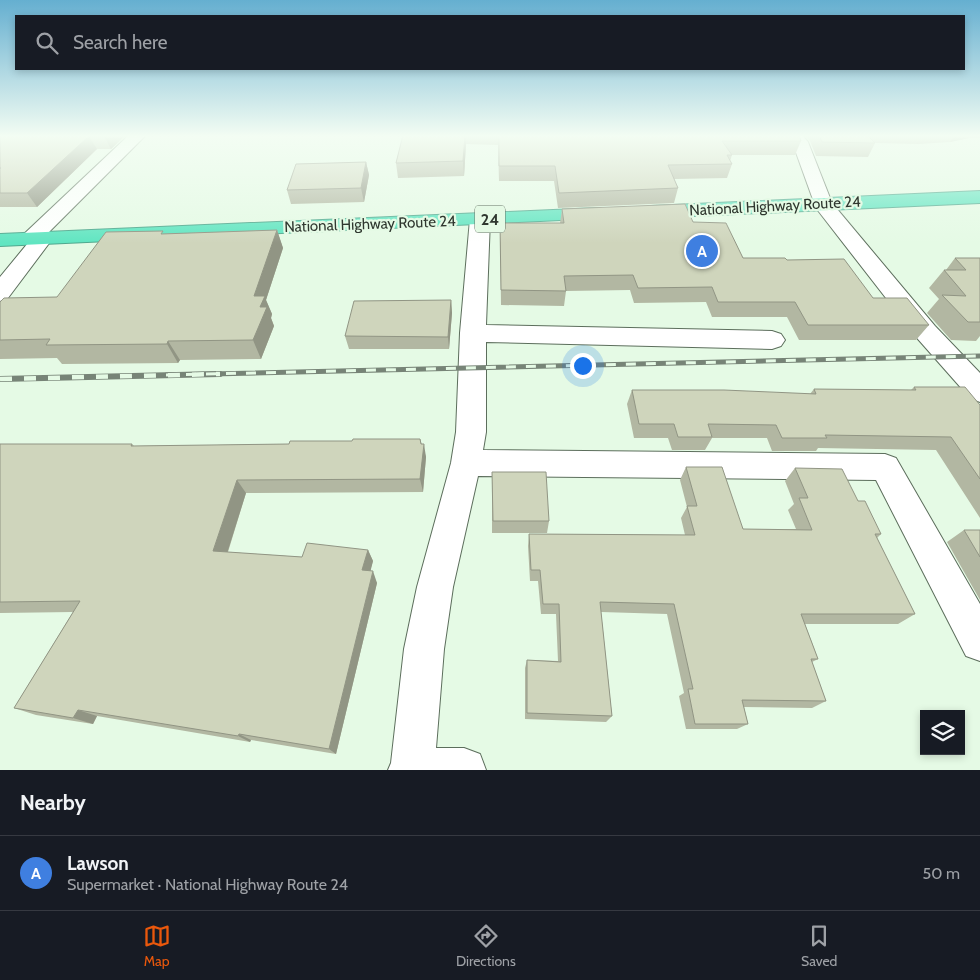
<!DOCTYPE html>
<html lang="en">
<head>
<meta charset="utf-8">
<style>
  body { margin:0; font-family:Cabin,sans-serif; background:#20242c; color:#f1f3f6 }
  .controls { position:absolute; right:15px; bottom:15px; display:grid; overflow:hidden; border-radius:0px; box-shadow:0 2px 8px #0003 }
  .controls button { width:45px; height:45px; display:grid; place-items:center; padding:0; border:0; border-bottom:1px solid #363941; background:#171b24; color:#f1f3f6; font:25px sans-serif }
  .you { position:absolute; left:582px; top:365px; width:18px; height:18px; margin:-12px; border:4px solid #fff; border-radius:50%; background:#1a73e8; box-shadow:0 0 0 8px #1a73e833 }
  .badge { display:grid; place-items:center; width:32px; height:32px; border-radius:50%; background:#ea580c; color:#fff; font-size:16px; font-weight:700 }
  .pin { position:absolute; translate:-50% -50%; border:2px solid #fff; box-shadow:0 1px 5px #0006 }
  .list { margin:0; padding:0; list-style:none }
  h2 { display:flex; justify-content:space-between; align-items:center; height:65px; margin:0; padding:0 20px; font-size:21px }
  h2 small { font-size:16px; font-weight:400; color:#9ea1a6 }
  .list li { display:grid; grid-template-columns:32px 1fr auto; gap:15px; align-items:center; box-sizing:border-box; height:75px; padding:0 20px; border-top:1px solid #363941 }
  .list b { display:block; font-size:19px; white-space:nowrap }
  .list p { margin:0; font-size:16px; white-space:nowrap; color:#9ea1a6 }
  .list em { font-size:16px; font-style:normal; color:#9ea1a6 }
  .icon { flex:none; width:28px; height:28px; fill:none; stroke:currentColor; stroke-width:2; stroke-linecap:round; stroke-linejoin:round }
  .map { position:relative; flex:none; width:980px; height:770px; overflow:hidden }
  .search { position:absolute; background:#171b24; box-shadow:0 2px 8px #0003; left:15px; right:15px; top:15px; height:55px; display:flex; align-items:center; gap:12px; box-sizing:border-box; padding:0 18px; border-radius:0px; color:#9ea1a6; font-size:19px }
  .sheet { height:140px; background:#171b24 }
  nav { display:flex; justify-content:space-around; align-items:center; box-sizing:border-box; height:70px; border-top:1px solid #363941; background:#171b24; font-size:14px; color:#9ea1a6 }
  nav a { display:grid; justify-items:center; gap:2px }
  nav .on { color:#ea580c }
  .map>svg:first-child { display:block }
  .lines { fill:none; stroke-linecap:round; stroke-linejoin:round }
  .street-casing { stroke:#5c6e5c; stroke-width:2 }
  .highway-casing { stroke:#50a88e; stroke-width:2 }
  .street { fill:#fff; fill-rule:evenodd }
  .highway { fill:#61e5c1; fill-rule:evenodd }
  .rail-far1-casing { stroke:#778477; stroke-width:5 }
  .rail-casing { stroke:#778477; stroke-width:6 }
  .rail-far1 { stroke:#e5fae5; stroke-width:3; stroke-dasharray:10; stroke-linecap:butt }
  .rail { stroke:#e5fae5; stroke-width:4.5; stroke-dasharray:12; stroke-linecap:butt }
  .wall { fill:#b2b7a2 }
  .shaded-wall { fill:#919584 }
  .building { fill:#cfd5bc; stroke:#919584 }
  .labels { text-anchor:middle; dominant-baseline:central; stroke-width:4.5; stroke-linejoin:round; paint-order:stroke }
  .far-street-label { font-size:15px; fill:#2f372f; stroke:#e5fae5 }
  .shield { fill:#e5fae5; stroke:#667266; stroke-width:1 }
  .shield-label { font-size:16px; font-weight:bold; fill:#2f372f }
</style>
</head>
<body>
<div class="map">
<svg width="980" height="770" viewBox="0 0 980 770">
  <rect width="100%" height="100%" fill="#e5fae5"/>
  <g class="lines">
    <g class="street-casing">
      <path id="street" d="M129,135h17l-98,98 5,5 -45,60 -8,3v-24l28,-34 -4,-1 -3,-4 3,-4z
        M785,135h17l6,7 24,61 103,123 45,47v29l-10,-4 -53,-60 -101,-130 -22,-61z
        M480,213l7,2 3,4 -4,106 286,6 9,3 4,6 -4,6 -9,3 -286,-7v90l-3,18 402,4 11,4 84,146v57l-14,-5 -90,-176 -398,-4 -25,111 -9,62 -8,99h28l16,6 6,16h-98l3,-7 13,-114 13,-62 34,-124 5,-31 4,-99 10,-114 3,-4z"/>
    </g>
    <g class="highway-casing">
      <path id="highway" d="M980,191v12l-329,15 -7,-2 -3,-4 3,-4 7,-2z
        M598,208l7,2 3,4 -3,4 -605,28v-12z"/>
    </g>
    <use href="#street" class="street"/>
    <use href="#highway" class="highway"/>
    <g class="rail-far1-casing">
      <path id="rail-far1" d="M166,375l814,-19"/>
    </g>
    <g class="rail-casing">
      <path id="rail" d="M0,379l220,-5"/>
    </g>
    <use href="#rail-far1" class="rail-far1"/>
    <use href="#rail" class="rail"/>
  </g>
  <path class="wall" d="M0,135h126l-15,14h-14l-60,58h-37z
    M403,135h396l2,6 -6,14h-63l-2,6 2,3 -5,14 -53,1 4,9 -4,15 -116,5 -4,-27h-55l-1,-36 -32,-1 -2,32 -66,2 -2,-15z
    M804,135h176v3h-11l-19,4 -31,2 -44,-1 -7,14 -52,-1 -6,-15z
    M366,162l3,13 -5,27 -73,2 -4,-14z
    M562,209l131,13 50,36 44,2 86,38 56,27 -13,15h-117l-12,-23h-75l-6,-15 -72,1 -4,-13 -64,1 -2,15 -63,-1 -1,-82h60z
    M277,230l6,18 -17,52 6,14 -1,4 3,8 -13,33 -81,1 -2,3 -116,1 -5,-6 -57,1v-57l57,-5 107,-63z
    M955,258h25v78l-4,5 -25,-1 -24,-27 12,-14 -10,-11 15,-18h2z
    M451,300l1,13 -3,36h-100l-4,-13z
    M914,387l66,18v113l-44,-68 -118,-2 -2,3h-44l-5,-13h-55l-7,12h-33l-4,-12h-34l-7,-34 5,-14 178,4 4,-5 97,1z
    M420,439l6,18 -3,35 -177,1 -18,59 74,5 66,-7 5,11 -3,10 7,12 -41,171 -85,-14 -1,2 -153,-26 -4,8 -57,-9 -22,-7 59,-96 -73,1v-169h132l2,2 155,-2z
    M686,467l57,62h53l-8,-19 6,-6 -9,-23 10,-13 63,33 23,33 -4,4 38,76 -17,10h-93l13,35 -6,3 14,39 -14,7 -68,-1 4,17 -11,5h-51l-7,-33 5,-3 -17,-79 -66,-2 11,104 -6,6 -81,-3v-51l2,-8 31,1 -2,-47h-15l-3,-33h-8l-2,-35 1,-12 156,1 -4,-17 6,-11 -7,-27z
    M492,472l57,49 -2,12h-55z
    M964,530h16v70l-33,-58z"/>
  <path class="shaded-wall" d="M105,135h21l-15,14 -7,-13z
    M465,135l1,9 -2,32 -1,-15z
    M955,135h16l-2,3 -19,4z
    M89,136l8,13 -60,58 -10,-14z
    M366,162l3,13 -5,27 -3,-14z
    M277,230l6,18 -17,52 6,14 -1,4 3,8 -13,33 -8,-19 1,-44z
    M451,300l1,13 -3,36 -1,-12z
    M168,341l12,19 -2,3 -11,-19z
    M420,439l3,14 1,-9 2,13 -3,35 -3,-13z
    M237,480l9,13 -22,70 -11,-12z
    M368,550l5,11 -5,20 -6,-11z
    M373,571l4,12 -41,171 -7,-5z
    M78,710l19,6 -4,8 -20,-6z
    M239,734l12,6 -1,2 -12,-6z"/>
  <path class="building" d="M0,135h105l-1,1h-15l-62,57h-27v-25h1h-1z
    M403,135h62l-2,26 -67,2z
    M499,135h300l2,6h-79l10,14h-5l5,9 -64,1 10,23 -119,5 -4,-27h-56z
    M819,135h48l8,8 -53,-1z
    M366,162l-5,26 -74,2 9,-26z
    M685,204l8,18 33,1 17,35h42l2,2 57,-1 29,39h34l22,27h-121l-13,-23h-77l-6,-15 -74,1 -5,-13 -69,1 2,15 -65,-1 -1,-67h64l-2,-14z
    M277,230l-23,66h11l-5,11h7l-14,33 -85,1 -1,3 -121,1 4,-6 -50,1v-38l4,-4 53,-1 49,-65 57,-1 -2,3z
    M955,258h25v64h-12l-26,-27 24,1 -22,-26h22z
    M451,300l-3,37 -103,-1 9,-35z
    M914,387h51l15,18v74l-29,-42 -126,-2 2,3h-45l-6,-13 -68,-1 4,13h-34l-4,-13h-35l-7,-34h92l92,4 -2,-5 102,1z
    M353,439h67l1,5h3l-4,35 -183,1 -24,71 89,6 5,-14 61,7 -6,20 11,1 -44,178 -90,-15 -1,2 -160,-26 -5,8 -59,-10 66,-107 -80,1v-158h132l-1,2 158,-2 1,-3h62z
    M686,467h36l21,62 69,1 -13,-32h9l-13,-30 47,1 16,32h7l16,33h-6l40,80h-114l17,45h-7l15,42 -84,-1 6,24h-53l-7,-35h5l-19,-85 -74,-2 12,114 -85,-3v-53l34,2 -2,-58h-16l-3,-34h-9l-2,-36 166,1 -8,-29h10z
    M492,472h54l3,49h-56z
    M964,530h16v27z"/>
  <linearGradient id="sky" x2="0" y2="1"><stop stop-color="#65afd0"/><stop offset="0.56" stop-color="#f3fdf3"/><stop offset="1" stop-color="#f3fdf3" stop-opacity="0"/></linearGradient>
  <rect width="980" height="243" fill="url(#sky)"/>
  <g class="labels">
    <g class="far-street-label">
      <text transform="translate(775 206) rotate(-3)">National Highway Route 24</text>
      <text transform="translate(370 224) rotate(-2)">National Highway Route 24</text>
    </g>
    <rect class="shield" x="475" y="205.5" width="30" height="27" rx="4"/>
    <g class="shield-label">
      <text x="490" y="219">24</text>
    </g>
  </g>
</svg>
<div class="controls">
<button><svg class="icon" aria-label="layers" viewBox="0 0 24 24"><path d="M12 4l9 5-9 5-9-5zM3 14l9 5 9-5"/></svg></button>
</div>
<div class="you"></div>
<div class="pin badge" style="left:702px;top:251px;background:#3f7fe0">A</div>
<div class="search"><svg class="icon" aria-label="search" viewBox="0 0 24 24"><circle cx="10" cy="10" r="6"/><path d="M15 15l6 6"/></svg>Search here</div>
</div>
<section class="sheet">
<h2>Nearby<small></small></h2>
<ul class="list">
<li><span class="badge" style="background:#3f7fe0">A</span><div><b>Lawson</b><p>Supermarket · National Highway Route 24</p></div><em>50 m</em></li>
</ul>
</section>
<nav>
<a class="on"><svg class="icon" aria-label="map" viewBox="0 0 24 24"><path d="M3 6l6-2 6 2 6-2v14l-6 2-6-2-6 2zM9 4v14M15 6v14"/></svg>Map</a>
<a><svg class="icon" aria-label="directions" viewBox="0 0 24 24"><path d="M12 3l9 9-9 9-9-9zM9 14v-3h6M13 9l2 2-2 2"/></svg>Directions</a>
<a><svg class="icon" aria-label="saved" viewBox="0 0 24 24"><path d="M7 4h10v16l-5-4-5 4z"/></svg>Saved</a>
</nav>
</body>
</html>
